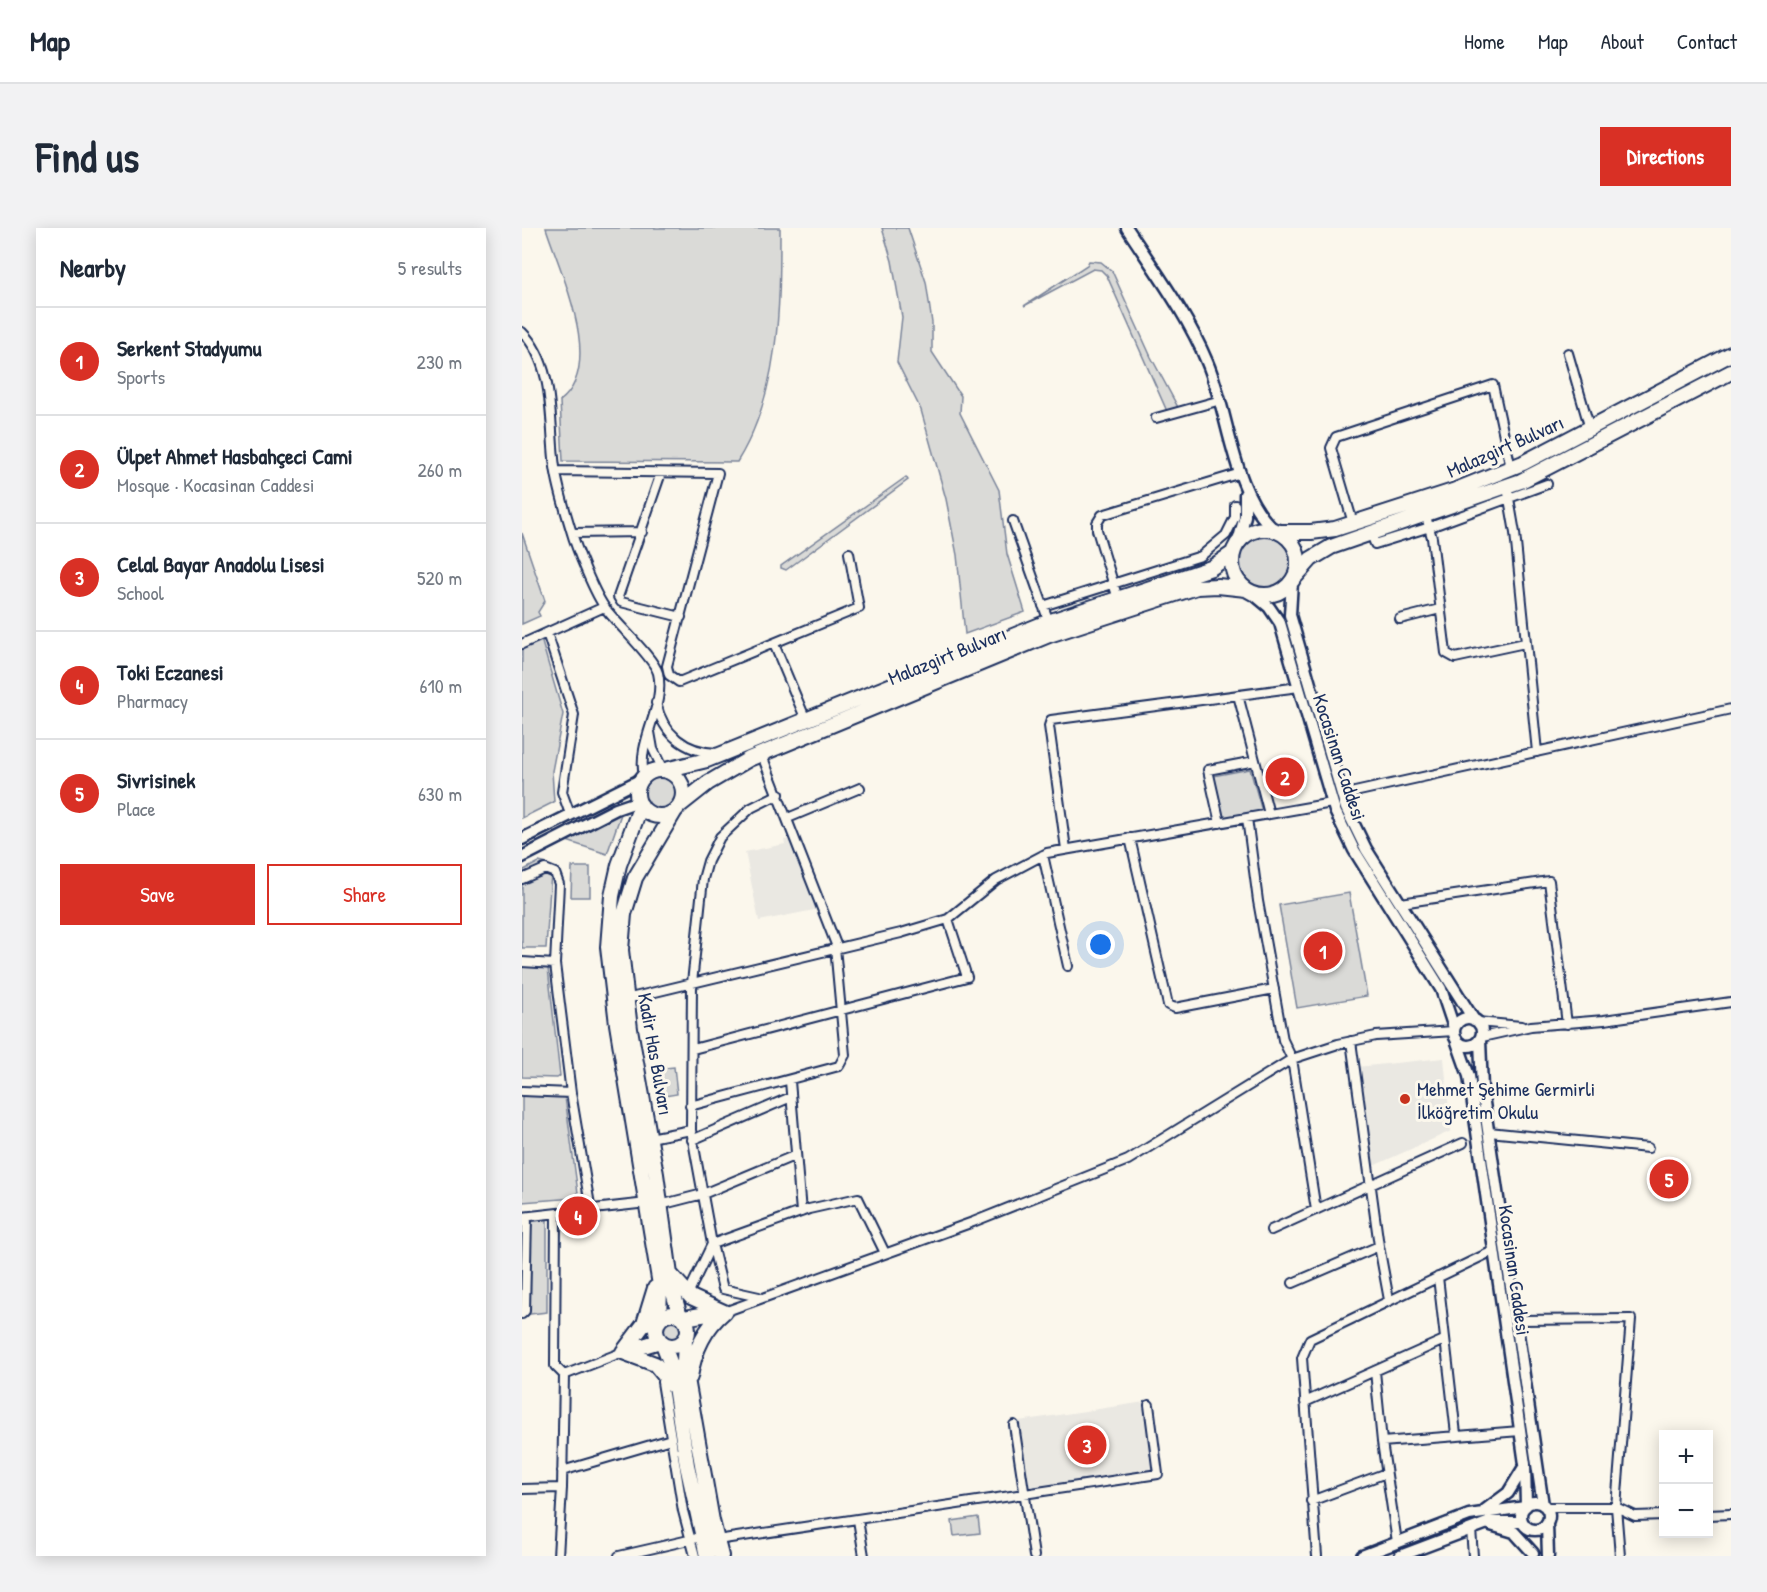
<!DOCTYPE html>
<html lang="en">
<head>
<meta charset="utf-8">
<style>
  body { margin:0; font-family:"Patrick Hand",sans-serif; background:#f2f2f3; color:#1f2937 }
  .controls { position:absolute; right:18px; bottom:18px; display:grid; overflow:hidden; border-radius:0px; box-shadow:0 3px 15px #0003 }
  .controls button { width:54px; height:54px; display:grid; place-items:center; padding:0; border:0; border-bottom:2px solid #e0e1e3; background:#fff; color:#1f2937; font:30px sans-serif }
  .you { position:absolute; left:579px; top:717px; width:21px; height:21px; margin:-15px; border:4px solid #fff; border-radius:50%; background:#1a73e8; box-shadow:0 0 0 9px #1a73e833 }
  .badge { display:grid; place-items:center; width:39px; height:39px; border-radius:50%; background:#d93025; color:#fff; font-size:20px; font-weight:700 }
  .pin { position:absolute; translate:-50% -50%; border:3px solid #fff; box-shadow:0 2px 6px #0006 }
  .list { margin:0; padding:0; list-style:none }
  h2 { display:flex; justify-content:space-between; align-items:center; height:78px; margin:0; padding:0 24px; font-size:26px }
  h2 small { font-size:20px; font-weight:400; color:#747a83 }
  .list li { display:grid; grid-template-columns:39px 1fr auto; gap:18px; align-items:center; box-sizing:border-box; height:108px; padding:0 24px; border-top:2px solid #e0e1e3 }
  .list b { display:block; font-size:22px; white-space:nowrap }
  .list p { margin:0; font-size:20px; white-space:nowrap; color:#747a83 }
  .list em { font-size:20px; font-style:normal; color:#747a83 }
  .actions { display:flex; gap:12px; padding:18px 24px }
  .actions a { flex:1; padding:14px 0; border:2px solid #d93025; border-radius:0px; text-align:center; font-size:21px; color:#d93025 }
  .actions .main { background:#d93025; color:#fff }
  .map { position:relative; flex:none; width:1209px; height:1328px; overflow:hidden; border-radius:0px }
  header { display:flex; align-items:center; gap:36px; box-sizing:border-box; height:84px; padding:0 30px; background:#fff; border-bottom:2px solid #e0e1e3 }
  header strong { font-size:28px }
  nav { display:flex; gap:33px; margin-inline-start:auto; font-size:21px }
  .intro { display:flex; align-items:center; justify-content:space-between; box-sizing:border-box; height:144px; padding:0 36px }
  h1 { margin:0; font-size:42px }
  .button { padding:15px 27px; border-radius:0px; background:#d93025; color:#fff; font-size:21px; font-weight:700 }
  main { display:flex; gap:36px; padding:0 36px }
  aside { flex:1; background:#fff; border-radius:0px; box-shadow:0 3px 15px #0003 }
  .map>svg:first-child { display:block }
  .built { fill:#eae8e2 }
  .green { fill:#dadad7; stroke:#7a849a; stroke-width:1.5 }
  .lines { fill:none; stroke-linecap:round; stroke-linejoin:round }
  .street-casing { stroke:#1b2f5e; stroke-width:12 }
  .secondary-casing { stroke:#1b2f5e; stroke-width:15 }
  .highway-casing { stroke:#1b2f5e; stroke-width:18 }
  .street { stroke:#fbf7ec; stroke-width:8 }
  .secondary { stroke:#fbf7ec; stroke-width:10 }
  .highway { stroke:#fbf7ec; stroke-width:14 }
  .poi-dot { fill:#c8321e; stroke:#fbf7ec; stroke-width:2 }
  .labels { text-anchor:middle; dominant-baseline:central; stroke-width:6; stroke-linejoin:round; paint-order:stroke }
  .street-label { font-size:20px; fill:#1b2f5e; stroke:#fbf7ec }
  .poi-label { font-size:20px; fill:#1b2f5e; stroke:#fbf7ec; text-anchor:start }
</style>
</head>
<body>
<header>
<strong>Map</strong>
<nav><a>Home</a><a>Map</a><a>About</a><a>Contact</a></nav>
</header>
<div class="intro"><h1>Find us</h1><a class="button">Directions</a></div>
<main>
<aside>
<h2>Nearby<small>5 results</small></h2>
<ul class="list">
<li><span class="badge">1</span><div><b>Serkent Stadyumu</b><p>Sports</p></div><em>230 m</em></li>
<li><span class="badge">2</span><div><b>Ülpet Ahmet Hasbahçeci Cami</b><p>Mosque · Kocasinan Caddesi</p></div><em>260 m</em></li>
<li><span class="badge">3</span><div><b>Celal Bayar Anadolu Lisesi</b><p>School</p></div><em>520 m</em></li>
<li><span class="badge">4</span><div><b>Toki Eczanesi</b><p>Pharmacy</p></div><em>610 m</em></li>
<li><span class="badge">5</span><div><b>Sivrisinek</b><p>Place</p></div><em>630 m</em></li>
</ul>
<div class="actions"><a class="main">Save</a><a>Share</a></div>
</aside>
<div class="map">
<svg width="1209" height="1328" viewBox="0 0 1209 1328">
  <rect width="100%" height="100%" fill="#fbf7ec"/>
  <filter id="ink" filterUnits="userSpaceOnUse"><feTurbulence type="fractalNoise" baseFrequency=".0167" numOctaves="2"/><feDisplacementMap in="SourceGraphic" scale="12" xChannelSelector="R" yChannelSelector="G"/><feConvolveMatrix kernelMatrix="1 2 1 2 8 2 1 2 1" color-interpolation-filters="sRGB"/></filter>
  <g filter="url(#ink)">
    <path class="built" d="M268,611l29,70 -60,12 -14,-69 40,-8 -1,-4z
      M922,830l7,73 -80,36 -14,-100z
      M623,1174l9,67 -125,19 -10,-67z"/>
    <path class="green" d="M24,0h234c0,79 0,165 -43,234l-174,-1 -3,-60c46,-35 0,-129 -14,-173z
      M360,0h26l18,54 6,41v29l29,44 -1,17 39,77 8,64 18,58 -60,22 -8,-79 -11,-56 -25,-89 -24,-48 5,-45 -10,-56z
      M567,33l12,1 11,9 39,86 30,56 -11,5 -63,-142 -6,-6 -8,-1 -69,37 63,-41z
      M384,249l2,3 -122,90 -5,-2v-2z
      M0,305l23,68 -7,11 2,4 -18,8z
      M715 334a28 28 0 1 1 56 0a28 28 0 1 1-56 0Z
      M17,404l24,82 -11,57 2,31 -32,16v-178z
      M728,541l12,42 -39,7 -10,-42z
      M120 565a18 18 0 1 1 36 0a18 18 0 1 1-36 0Z
      M97,582l2,4 -14,40 -40,-13 -45,23v-12z
      M17,634l8,2 4,8 -5,76h-24v-77z
      M50,639h18v30h-19z
      M827,665l18,103 -70,12 -18,-103z
      M0,729l25,2 13,117 -3,2 -35,-1z
      M152,839l3,27 -18,3 -3,-28z
      M0,859l42,3 14,103 -3,5 -53,4z
      M25,984v100l-25,3 7,-101z
      M137 1102a13 13 0 1 1 26 0a13 13 0 1 1-26 0Z
      M456,1289l2,16 -26,3 -2,-15z"/>
    <g class="lines">
      <g class="street-casing">
        <path id="street" d="M0,104c34,34 27,92 33,135 3,21 10,43 16,63 5,18 24,65 35,79 11,15 48,49 52,64 8,34 -22,68 -14,103
          M1046,125l22,76
          M634,190l65,-18
          M34,243l162,2 -51,193 2,9 10,7 180,-74 -10,-55
          M139,245l-43,124 3,5 60,15
          M985,259l8,46 22,219
          M904,288l6,22 14,115 9,5 70,-15
          M491,293l36,101
          M831,295l-22,-75 5,-11 157,-52 18,83
          M50,305l70,-1
          M849,306l4,10 55,-17 117,-43
          M596,371l-21,-69v-7l5,-8 139,-42
          M521,378l158,-50 25,-21 9,-18v-12
          M878,391l40,-10
          M25,405l27,82 -12,77 8,22
          M0,416l82,-37
          M252,416l32,76
          M716,467l31,119
          M134,475c7,31 29,49 61,50
          M128,504l3,17 10,21
          M239,525l76,194
          M819,567l390,-86
          M266,590l72,-30
          M725,590l11,83 25,139 9,19 24,151
          M698,595l-12,-53 47,-9
          M608,610l38,167 7,3 99,-19
          M544,621l-17,-123 2,-6 248,-33
          M521,627l25,111
          M0,651l23,-10 10,4 4,11 -4,80 16,129 20,118
          M879,675l148,-22 18,143
          M0,734l33,2
          M104,771l275,-66 47,-14 48,-39 51,-27 285,-50
          M955,794l44,4
          M960,809l49,-11 73,-6 127,-18
          M829,813l28,205 10,54
          M171,821l274,-72 -19,-58
          M268,853l11,131
          M0,863l49,2
          M168,878l149,-40 6,-11 -10,-108
          M967,904l159,16
          M128,910l41,-8
          M170,912l99,-43
          M138,977l43,-11 93,-39
          M34,987l-1,151 9,9
          M0,989l125,-14
          M749,1002l192,-87
          M916,1049l18,157
          M771,1055l86,-37
          M166,1066l24,-50 -21,-114 1,-147 11,-104 5,-18 12,-24 31,-29 28,-14
          M237,1069l-36,-8 -11,-45 97,-35 49,-11 27,55
          M202,1084l249,-90 155,-62 164,-101 46,-15 38,-8 78,-5
          M0,1086l3,-3 2,-94
          M993,1092l116,-1 -15,188 4,49
          M853,1143l7,71
          M140,1154l21,129 12,45
          M783,1174l139,-62
          M492,1197l20,131
          M40,1243l109,-32
          M0,1261l40,-1 2,-113 59,-23
          M789,1273l75,-28
          M1024,1279h70l19,9 29,-1
          M1186,1287l23,-1
          M336,1292l6,36
          M949,1301l2,27
          M195,1312l441,-66 -9,-69
          M875,1314l-15,-100 138,-11
          M36,1328l4,-68
          M97,1328l83,-19
          M795,1328l-15,-198 8,-19 183,-88"/>
      </g>
      <g class="secondary-casing">
        <path id="secondary" d="M605,0c28,43 60,86 80,134 23,53 24,128 67,168
          M716,314l7,-26v-22
          M770,353l-2,34 56,193 20,41 108,171
          M729,364l18,15 11,16 55,188 19,39 87,139 13,39
          M0,611l120,-60
          M0,629l94,-48 23,-8
          M932 804a14 14 0 1 1 28 0a14 14 0 1 1-28 0Z
          M958,812l2,49 61,416
          M935,814l12,34 56,388 1,42
          M999 1288a14 14 0 1 1 28 0a14 14 0 1 1-28 0Z
          M963,1282l23,-17 16,-26
          M1025,1296l1,32
          M969,1297l23,7 19,21
          M840,1328l107,-41 56,-8
          M878,1328l90,-34h32"/>
      </g>
      <g class="highway-casing">
        <path id="highway" d="M710 334a33 33 0 1 1 66 0a33 33 0 1 1-66 0Z
          M758,304h31l24,-3 118,-38 70,-28 208,-109
          M774,348l15,-17 20,-12 190,-66 210,-109
          M143,542l42,-10 338,-137 166,-55 22,-15
          M115 565a23 23 0 1 1 46 0a23 23 0 1 1-46 0Z
          M119,577l-22,60 -7,31 -4,51 9,77 43,261 -1,35
          M157,578l29,-23 41,-24 300,-124 148,-48 21,-1 28,3
          M154,581l-41,69 -11,36 -3,36 9,79 26,145 16,115 8,27
          M149,1047l20,22 33,15
          M134 1102a16 16 0 1 1 32 0a16 16 0 1 1-32 0Z
          M162,1090l35,-6
          M163,1112l-1,22 28,159 9,35
          M141,1116l9,23 15,98 20,91
          M101,1124l21,-28 11,-36
          M101,1124l32,12 18,22
          M101,1124l37,-11
          M168,1149c4,-26 14,-48 34,-65"/>
      </g>
      <use href="#street" class="street"/>
      <use href="#secondary" class="secondary"/>
      <use href="#highway" class="highway"/>
    </g>
  </g>
  <circle class="poi-dot" cx="883" cy="871" r="6"/>
  <g class="labels">
    <g class="street-label">
      <text transform="translate(983 218) rotate(-24)">Malazgirt Bulvarı</text>
      <text transform="translate(425 427) rotate(-22)">Malazgirt Bulvarı</text>
      <text transform="translate(818 529) rotate(72)">Kocasinan Caddesi</text>
      <text transform="translate(134 826) rotate(80)">Kadir Has Bulvarı</text>
      <text transform="translate(993 1042) rotate(82)">Kocasinan Caddesi</text>
    </g>
    <g class="poi-label">
      <text x="895" y="860">Mehmet Şehime Germirli<tspan x="895" dy="23">İlköğretim Okulu</tspan></text>
    </g>
  </g>
</svg>
<div class="controls">
<button>+</button>
<button>−</button>
</div>
<div class="you"></div>
<div class="pin badge" style="left:801px;top:723px">1</div>
<div class="pin badge" style="left:763px;top:549px">2</div>
<div class="pin badge" style="left:565px;top:1217px">3</div>
<div class="pin badge" style="left:56px;top:988px">4</div>
<div class="pin badge" style="left:1147px;top:951px">5</div>
</div>
</main>
</body>
</html>
